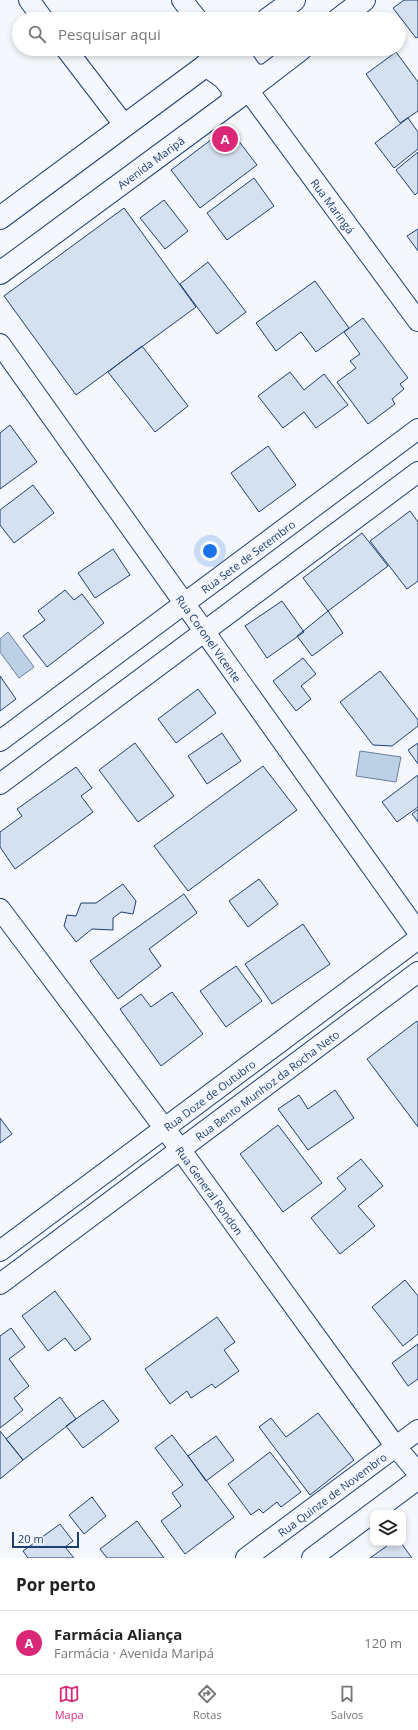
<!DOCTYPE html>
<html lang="pt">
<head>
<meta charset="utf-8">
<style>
  body { margin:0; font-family:"Open Sans",sans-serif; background:#f2f2f2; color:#222 }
  .controls { position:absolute; right:12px; bottom:12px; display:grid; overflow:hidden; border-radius:8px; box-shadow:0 2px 6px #0003 }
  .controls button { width:36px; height:36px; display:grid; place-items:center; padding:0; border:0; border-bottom:1px solid #e0e0e0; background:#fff; color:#222; font:20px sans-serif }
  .scale { position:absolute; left:12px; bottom:10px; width:67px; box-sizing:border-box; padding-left:4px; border:2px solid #1d3f73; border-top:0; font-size:11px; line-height:14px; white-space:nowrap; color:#1d3f73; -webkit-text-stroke:3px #f4f7fb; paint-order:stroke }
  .you { position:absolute; left:210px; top:551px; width:14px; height:14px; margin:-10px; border:3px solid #fff; border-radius:50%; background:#1a73e8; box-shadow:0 0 0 6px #1a73e833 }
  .badge { display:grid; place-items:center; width:26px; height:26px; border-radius:50%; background:#db2777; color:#fff; font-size:13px; font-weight:700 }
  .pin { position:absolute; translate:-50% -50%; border:2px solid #fff; box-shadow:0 1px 4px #0006 }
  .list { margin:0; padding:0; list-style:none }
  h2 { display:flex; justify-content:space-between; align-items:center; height:52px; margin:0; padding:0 16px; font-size:17px }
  h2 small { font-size:13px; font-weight:400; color:#767676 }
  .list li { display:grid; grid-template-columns:26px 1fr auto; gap:12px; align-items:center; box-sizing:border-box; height:64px; padding:0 16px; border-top:1px solid #e0e0e0 }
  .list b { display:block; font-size:15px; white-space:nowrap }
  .list p { margin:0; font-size:13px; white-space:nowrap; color:#767676 }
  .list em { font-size:13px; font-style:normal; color:#767676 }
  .icon { flex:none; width:22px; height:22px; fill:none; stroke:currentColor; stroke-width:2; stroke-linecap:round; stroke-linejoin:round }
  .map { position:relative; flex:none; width:418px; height:1558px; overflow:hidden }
  .search { position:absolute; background:#fff; box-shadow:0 2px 6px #0003; left:12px; right:12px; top:12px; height:44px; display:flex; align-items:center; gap:10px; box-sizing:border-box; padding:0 14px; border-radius:22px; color:#767676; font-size:15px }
  .sheet { height:116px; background:#fff }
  nav { display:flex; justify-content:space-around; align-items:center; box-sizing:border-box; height:56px; border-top:1px solid #e0e0e0; background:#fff; font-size:11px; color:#767676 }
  nav a { display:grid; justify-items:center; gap:2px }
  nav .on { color:#db2777 }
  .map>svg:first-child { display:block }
  .water { fill:#bed0e5; stroke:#687fa3 }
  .building { fill:#d5e0f0; stroke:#1d3f73 }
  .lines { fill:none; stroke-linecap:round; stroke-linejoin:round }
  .street-casing { stroke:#1d3f73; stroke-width:22 }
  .primary-casing { stroke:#1d3f73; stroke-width:24 }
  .street { stroke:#f4f7fb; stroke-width:20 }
  .primary { stroke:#f4f7fb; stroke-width:22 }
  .labels { text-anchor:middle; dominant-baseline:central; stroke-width:3; stroke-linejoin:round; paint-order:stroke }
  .street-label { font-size:11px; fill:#1d3f73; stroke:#f4f7fb }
</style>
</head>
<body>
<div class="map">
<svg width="418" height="1558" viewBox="0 0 418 1558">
  <rect width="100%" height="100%" fill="#f4f7fb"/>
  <path class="water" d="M8,632l26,35 -15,11 -19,-26v-13z
    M360,751l41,6 -5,25 -40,-6z"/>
  <path class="building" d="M404,0h14v37l-2,1 -23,-30z
    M396,52l22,30v29l-18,12 -34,-49z
    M408,118l10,14v17l-24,19 -19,-25z
    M228,127l29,38 -57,43 -29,-38z
    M418,152v40l-3,3 -19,-25z
    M254,178l20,28 -47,34 -20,-27z
    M164,200l24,31 -23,18 -25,-31z
    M124,208l72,99 -120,88 -72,-99z
    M418,229v22l-11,-15z
    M208,262l38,50 -29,22 -37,-50z
    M315,281l34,47 -33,24 -15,-20 -25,19 -20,-28z
    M363,318l45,60 -8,6 4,5 -12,10 3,5 -27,20 -31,-42 19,-14 -6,-7 10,-7 -16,-22z
    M142,346l46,60 -33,26 -47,-60z
    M290,372l14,18 20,-16 24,31 -32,23 -12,-16 -21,16 -25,-32z
    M10,425l27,37 -37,27v-56z
    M268,446l28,39 -37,27 -28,-39z
    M33,485l21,28 -40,30 -14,-18v-15z
    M410,511l8,11v59l-11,8 -37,-48z
    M362,533l26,33 -60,45 -25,-33z
    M113,549l17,26 -35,23 -17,-25z
    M65,590l9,10 8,-6 22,29 -57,44 -24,-31 22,-16 -7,-9z
    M282,601l22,31 -37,26 -22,-32z
    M328,611l15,22 -31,23 -15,-20z
    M303,658l13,16 -15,12 10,13 -15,12 -23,-30z
    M380,671l38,49v6l-26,20 -19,-1 -33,-43z
    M0,676l16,23 -16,12z
    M198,689l18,24 -40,30 -18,-24z
    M222,733l19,28 -34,23 -19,-28z
    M135,743l39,53 -36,26 -39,-52z
    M418,743v21l-10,-14z
    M263,766l34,44 -109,81 -34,-45z
    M76,767l16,21 -11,8 12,16 -78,57 -15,-22v-15l22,-16 -5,-7z
    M418,775v32l-21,15 -15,-20z
    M418,809v13l-6,-8z
    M259,879l19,25 -30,23 -19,-26z
    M123,884l13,17 -3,13 -12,-2 -8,6v12l-21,-1 -16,13 -12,-16 3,-11 9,1 5,-13h15z
    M184,894l13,19 -48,36 12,17 -43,33 -28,-38z
    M303,924l27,40 -58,40 -27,-40z
    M236,966l26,35 -36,26 -26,-36z
    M172,992l31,42 -42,32 -41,-57 21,-15 10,13z
    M417,1021l1,2v104l-51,-68z
    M335,1090l19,28 -46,32 -30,-41 21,-14 9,14z
    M0,1118l12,16 -12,9z
    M278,1125l44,58 -39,29 -43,-58z
    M361,1159l22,27 -25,20 17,20 -35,28 -29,-36 35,-29 -9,-11z
    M405,1280l13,16v38l-15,12 -31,-39z
    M55,1291l36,48 -16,12 -10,-13 -17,13 -26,-35z
    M217,1317l18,25 -11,8 15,21 -24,17 -3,-4 -21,14 -4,-7 -17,13 -25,-35z
    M11,1328l14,19 -16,12 20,27 -15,12 9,12 -23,18v-92z
    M418,1344v35l-10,7 -16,-23z
    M60,1397l16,22 -53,41 -17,-21z
    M103,1400l16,21 -36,27 -17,-22z
    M318,1413l36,47 -44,35 -51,-68 12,-9 15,19z
    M0,1431l23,29 -23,19z
    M172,1435l62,82 -49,37 -24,-33 20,-15 -9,-13 11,-8 -28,-37z
    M216,1436l18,24 -28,21 -18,-25z
    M270,1452l31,40 -20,15 -4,-5 -14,11 -4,-4 -8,6 -23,-31z
    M92,1497l14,19 -22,18 -15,-19z
    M137,1521l27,37h-57l-7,-9z
    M60,1524l13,17 -8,6 9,11h-46l-5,-7z
    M391,1543h10l11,15h-42z"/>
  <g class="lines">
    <g class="street-casing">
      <g id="street">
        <path d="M29,0l14,19"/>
        <path d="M182,0l15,19"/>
        <path d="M66,49l59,77"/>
        <path id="s1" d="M219,49l29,41 170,231"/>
        <path id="s2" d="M0,344l418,588"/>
        <path id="s3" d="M0,741l418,-312"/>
        <path d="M0,784l418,-312"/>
        <path id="s4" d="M0,909l180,240 216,298 22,26"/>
        <path id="s5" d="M0,1251l418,-312"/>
        <path id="s6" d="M0,1284l418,-312"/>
        <path id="s7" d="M246,1558l172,-128"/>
        <path d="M312,1558l106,-79"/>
      </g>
    </g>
    <g class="primary-casing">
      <g id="primary">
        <path d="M268,19l26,-19"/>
        <path d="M339,19l25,-19"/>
        <path d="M241,49l2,12 10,14 13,1"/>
        <path d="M206,65l18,13 9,11 -1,13"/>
        <path d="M0,218l228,-169"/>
        <path id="s8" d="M0,273l232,-171 69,-53"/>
      </g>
    </g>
    <use href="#street" class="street"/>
    <use href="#primary" class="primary"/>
  </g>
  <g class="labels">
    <g class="street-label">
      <text stroke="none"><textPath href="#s8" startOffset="187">Avenida Maripá</textPath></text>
      <text stroke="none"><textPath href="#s1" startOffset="194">Rua Maringá</textPath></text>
      <text stroke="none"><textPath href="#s3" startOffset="309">Rua Sete de Setembro</textPath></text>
      <text stroke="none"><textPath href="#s2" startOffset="361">Rua Coronel Vicente</textPath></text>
      <text stroke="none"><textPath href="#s6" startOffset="333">Rua Bento Munhoz da Rocha Neto</textPath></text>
      <text stroke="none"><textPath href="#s5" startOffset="261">Rua Doze de Outubro</textPath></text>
      <text stroke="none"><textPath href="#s4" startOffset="351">Rua General Rondon</textPath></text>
      <text stroke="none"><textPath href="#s7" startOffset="107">Rua Quinze de Novembro</textPath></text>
    </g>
  </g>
</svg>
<div class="controls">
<button><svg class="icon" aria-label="layers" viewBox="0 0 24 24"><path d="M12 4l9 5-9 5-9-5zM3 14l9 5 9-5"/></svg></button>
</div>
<div class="scale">20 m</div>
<div class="you"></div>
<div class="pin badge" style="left:225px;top:139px">A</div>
<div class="search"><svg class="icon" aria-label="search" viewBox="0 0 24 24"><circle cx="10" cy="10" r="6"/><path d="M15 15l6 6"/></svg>Pesquisar aqui</div>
</div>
<section class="sheet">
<h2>Por perto<small></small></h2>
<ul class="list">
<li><span class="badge">A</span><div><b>Farmácia Aliança</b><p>Farmácia · Avenida Maripá</p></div><em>120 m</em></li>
</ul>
</section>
<nav>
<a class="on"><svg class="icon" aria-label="map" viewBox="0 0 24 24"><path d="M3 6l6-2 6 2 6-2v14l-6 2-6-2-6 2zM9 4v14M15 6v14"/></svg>Mapa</a>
<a><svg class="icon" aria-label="directions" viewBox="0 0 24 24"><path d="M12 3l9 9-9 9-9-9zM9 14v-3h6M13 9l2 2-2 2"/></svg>Rotas</a>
<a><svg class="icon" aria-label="saved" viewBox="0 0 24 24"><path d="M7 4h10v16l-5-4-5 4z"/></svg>Salvos</a>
</nav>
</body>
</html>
